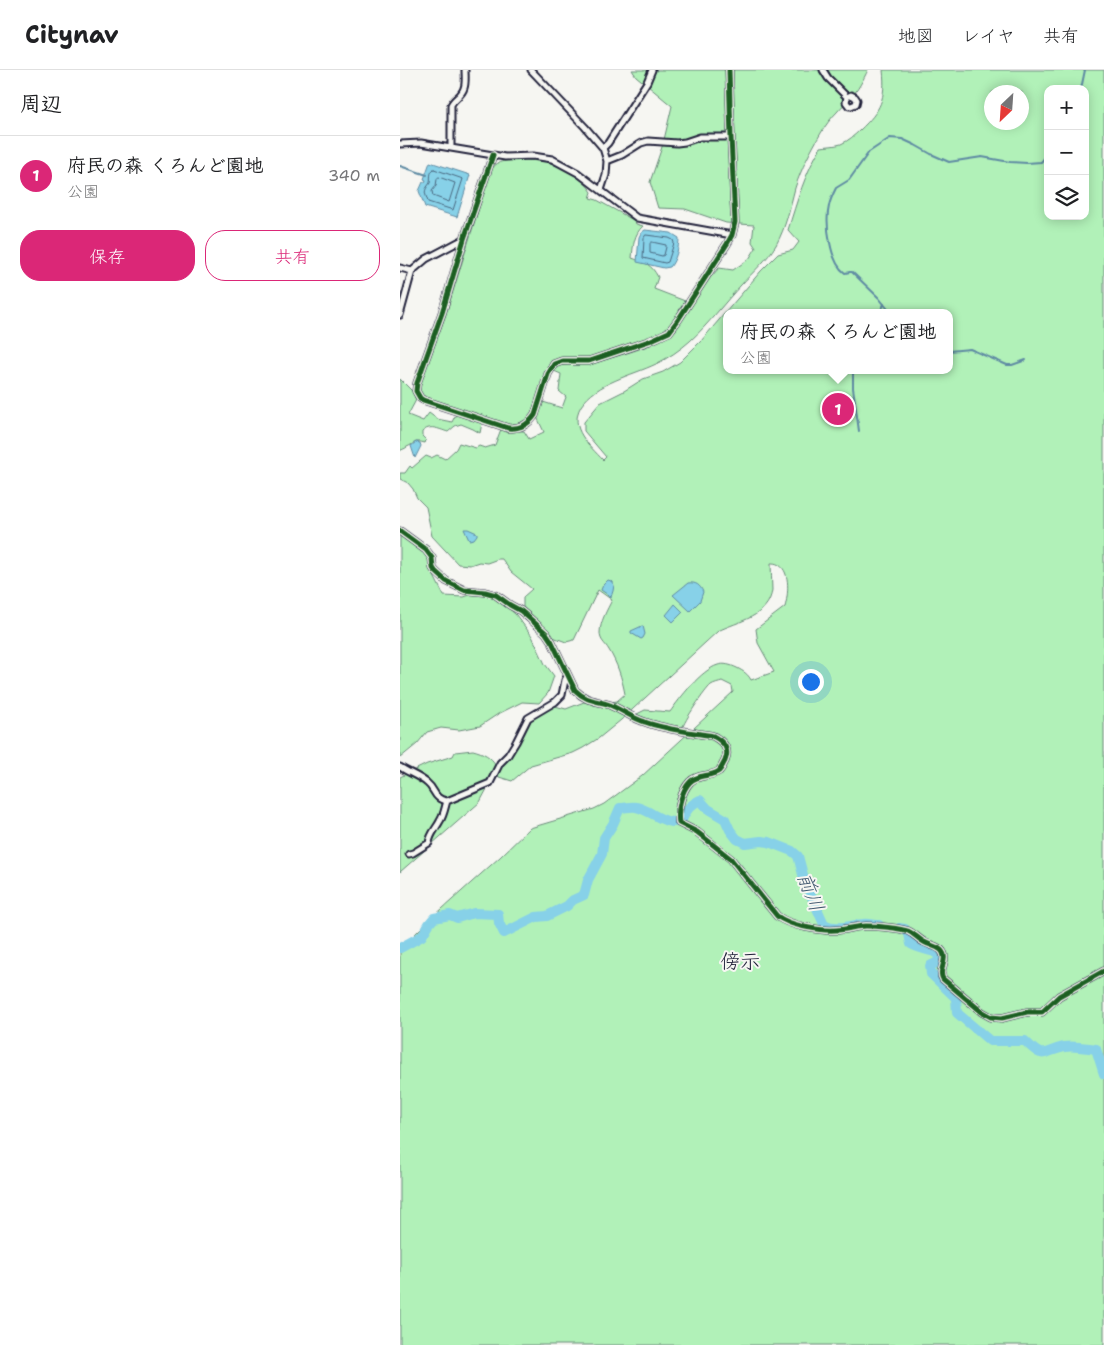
<!DOCTYPE html>
<html lang="ja">
<head>
<meta charset="utf-8">
<style>
  body { margin:0; font-family:"Shantell Sans","Klee One",sans-serif; background:#f6f6f6; color:#202124 }
  .controls { position:absolute; right:15px; top:15px; display:grid; overflow:hidden; border-radius:10px; box-shadow:0 2px 12px #0003 }
  .controls button { width:45px; height:45px; display:grid; place-items:center; padding:0; border:0; border-bottom:1px solid #e0e0e0; background:#fff; color:#202124; font:25px sans-serif }
  .compass { position:absolute; left:584px; top:15px; width:45px; height:45px; border-radius:50%; background:#fff; box-shadow:0 2px 12px #0003; rotate:205deg }
  .you { position:absolute; left:410px; top:611px; width:18px; height:18px; margin:-12px; border:4px solid #fff; border-radius:50%; background:#1a73e8; box-shadow:0 0 0 8px #1a73e833 }
  .badge { display:grid; place-items:center; width:32px; height:32px; border-radius:50%; background:#db2777; color:#fff; font-size:16px; font-weight:700 }
  .pin { position:absolute; translate:-50% -50%; border:2px solid #fff; box-shadow:0 1px 5px #0006 }
  .popup { position:absolute; left:323px; top:239px; width:230px; height:65px; box-sizing:border-box; display:grid; place-content:center; border-radius:10px; background:#fff; filter:drop-shadow(0 1px 4px #0005); font-size:16px; white-space:nowrap; color:#757577 }
  .popup b { font-size:19px; color:#202124 }
  .popup::after { content:''; position:absolute; left:50%; top:100%; margin-left:-10px; border:10px solid transparent; border-top-color:#fff }
  .list { margin:0; padding:0; list-style:none }
  h2 { display:flex; justify-content:space-between; align-items:center; height:65px; margin:0; padding:0 20px; font-size:21px }
  h2 small { font-size:16px; font-weight:400; color:#757577 }
  .list li { display:grid; grid-template-columns:32px 1fr auto; gap:15px; align-items:center; box-sizing:border-box; height:80px; padding:0 20px; border-top:1px solid #e0e0e0 }
  .list b { display:block; font-size:19px; white-space:nowrap }
  .list p { margin:0; font-size:16px; white-space:nowrap; color:#757577 }
  .list em { font-size:16px; font-style:normal; color:#757577 }
  .actions { display:flex; gap:10px; padding:15px 20px }
  .actions a { flex:1; padding:11px 0; border:1px solid #db2777; border-radius:20px; text-align:center; font-size:18px; color:#db2777 }
  .actions .main { background:#db2777; color:#fff }
  .icon { flex:none; width:28px; height:28px; fill:none; stroke:currentColor; stroke-width:2; stroke-linecap:round; stroke-linejoin:round }
  .map { position:relative; flex:none; width:704px; height:1275px; overflow:hidden }
  header { display:flex; align-items:center; gap:30px; box-sizing:border-box; height:70px; padding:0 25px; background:#fff; border-bottom:1px solid #e0e0e0 }
  header strong { font-size:24px }
  nav { display:flex; gap:28px; margin-inline-start:auto; font-size:18px }
  main { display:flex }
  aside { flex:1; background:#fff }
  .map>svg:first-child { display:block }
  .green { fill:#b1f1b8; stroke:#6a8a7a; fill-rule:evenodd }
  .water { fill:#87d1e8; stroke:#5f8ba3 }
  .lines { fill:none; stroke-linecap:round; stroke-linejoin:round }
  .shore { stroke:#4a6880; stroke-width:1 }
  .stream { stroke:#5f8ba3; stroke-width:2 }
  .river { stroke:#87d1e8; stroke-width:10 }
  .minor-casing { stroke:#22223b; stroke-width:9 }
  .minor { stroke:#f6f6f2; stroke-width:5 }
  .cycleway-casing { stroke:#f6f6f2; stroke-width:8 }
  .cycleway { stroke:#1b5e20; stroke-width:5 }
  .labels { text-anchor:middle; dominant-baseline:central; stroke-width:4; stroke-linejoin:round; paint-order:stroke }
  .water-label { font-size:20px; font-style:italic; fill:#40576f; stroke:#f6f6f2 }
  .neighbourhood-label { font-size:20px; fill:#22223b; stroke:#f6f6f2 }
</style>
</head>
<body>
<header>
<strong>Citynav</strong>
<nav><a>地図</a><a>レイヤ</a><a>共有</a></nav>
</header>
<main>
<aside>
<h2>周辺<small></small></h2>
<ul class="list">
<li><span class="badge">1</span><div><b>府民の森 くろんど園地</b><p>公園</p></div><em>340 m</em></li>
</ul>
<div class="actions"><a class="main">保存</a><a>共有</a></div>
</aside>
<div class="map">
<svg width="704" height="1275" viewBox="0 0 704 1275">
  <rect width="100%" height="100%" fill="#f6f6f2"/>
  <filter id="ink" filterUnits="userSpaceOnUse"><feTurbulence type="fractalNoise" baseFrequency=".02" numOctaves="2"/><feDisplacementMap in="SourceGraphic" scale="10" xChannelSelector="R" yChannelSelector="G"/><feConvolveMatrix kernelMatrix="1 2 1 2 8 2 1 2 1" color-interpolation-filters="sRGB"/></filter>
  <g filter="url(#ink)">
    <path class="green" d="M232,0h236c-5,10 -10,20 -18,29 -4,4 -9,8 -13,13 -6,6 -12,14 -16,21 -10,17 -20,36 -26,55 -5,19 -9,39 -19,57 -9,15 -23,27 -35,40 -16,17 -33,40 -51,56 -10,9 -22,17 -34,23 -25,12 -59,18 -75,42 -13,22 9,40 22,54l3,-3 -22,-26v-9l16,-19 24,-12 19,-12 20,-7 17,-10 21,-21 60,-70 17,-17 15,-4 6,-8 -11,-12c9,-29 17,-57 33,-83 6,-1 14,-1 20,-3 7,-3 14,-9 19,-14 21,-20 26,-31 23,-60h221v1275h-704v-396l23,-23 77,-69 30,-29 64,-19 10,-5 38,-28 91,-84 -1,-6 -10,-5c-3,1 -8,2 -11,4 -6,5 -27,36 -29,44l-33,-7 -16,-6 12,-6 25,2c10,-14 31,-42 48,-47 6,-2 13,0 19,3 6,3 11,6 14,12l23,-8 -16,-29 -2,-14 29,-22c3,-11 6,-35 -6,-42 -3,-2 -6,-2 -8,-2 0,9 1,18 1,27 -3,27 -34,31 -54,41l-97,89 -22,18 -16,10 -10,5 -42,12 -19,16 -13,-4 -3,-4 9,-12 23,-40 7,-6 20,-9 11,3 18,-7 11,3 22,-4 8,-7c-3,-16 -8,-31 -16,-44 -4,-7 -9,-9 -9,-17 0,-11 7,-23 12,-33l-14,-10 -24,50 -8,2 -13,-5 -30,-29v-11l9,-8 -21,-17 -9,-13h-4l-11,4 -8,-1 -9,3 -12,-1 -26,-28 -6,-29 -9,-9 -4,-9 -5,-6 -8,-4v-6h5l5,-7 2,2 14,-12 5,2 6,-3 8,4 11,-10 3,-6 17,5 3,-2 6,2 10,-3 6,-16 7,2h16l5,8 15,-7 -7,-15 6,-15 19,6 4,-11 -7,-6 2,-17 -7,-3 3,-5 5,-1 26,-1 10,-2c21,-7 62,-17 77,-31l35,-53 9,-10 14,2 16,-11 7,-11 -4,-6 2,-17 -28,-2 -41,-14 -27,-1 -8,-26 13,-38 9,-38 -36,-30zM648,19h37v127h-37zM592,22h30v30h-30zM327,243h222v57h-222z
      M121,89c8,1 17,2 25,3 15,3 38,17 46,30l-2,6 7,2 38,21 1,3 7,2c-9,8 -10,20 -11,32 14,5 19,6 26,19l-4,12 31,12 -13,22 -15,12 -65,23h-28l-7,2 -7,4 -20,53 -8,6 -13,2 -84,-28 -4,-2 -2,-8 27,-73 44,-142c7,-14 18,-10 31,-13z
      M0,309l12,12 4,9 -8,15 15,6 6,-8 8,6 15,3 4,-8 26,9 -2,10 -7,-4 -12,-5 -6,2 -7,6c-10,-3 -18,-8 -26,0v4l4,4 -1,3c-11,-3 -9,0 -18,4 -2,2 -5,2 -7,4z
      M0,463l28,21 3,16 13,26 20,1 9,-3h13l15,7 15,14 16,21 13,28 9,12 -6,17 -9,10 -17,-1 -24,12 -18,12 -21,4 -18,-2 -14,4 -10,12 -17,14z
      M73,680c11,3 17,6 23,15l-8,22 -8,15 -80,70v-95l27,-13 26,-8 2,-4z"/>
    <path class="water" d="M30,92l40,13 -13,42 -32,-10 -6,-16 4,-9h2l1,-2 -2,-1z
      M245,160l26,3 8,5c0,9 -3,22 -9,29l-6,1 -27,-6 2,-25 2,-4z
      M16,372l4,1 1,3 -6,12 -4,-12z
      M64,459h4l9,4v2l-3,4 -5,1z
      M208,510l3,1 3,4 -1,6 -2,6 -10,-7 2,-5z
      M288,513c8,-1 12,2 15,9l-3,9 -10,10 -17,-16z
      M275,534l8,8 -10,10 -7,-7z
      M242,556h1l2,8 -2,4 -2,1 -10,-6v-2z"/>
    <g class="lines">
      <path class="shore" d="M34,99l29,10 -10,31 -25,-8c-3,-10 -5,-10 2,-19 1,-5 -1,-11 4,-14z
        M39,107l16,6 -6,19 -16,-6 -1,-5 4,-5 1,-7z
        M246,165l23,3 4,2 1,3 -6,19 -3,1 -22,-5 1,-20z
        M252,172l14,3v2l-2,8 -2,1 -12,-3v-9z"/>
      <path class="stream" d="M681,19l4,-19
        M0,96l27,9
        M480,243l4,-9
        M491,243l-12,-15 -27,-26h-2l-5,1c-15,-10 -20,-50 -16,-67 1,-6 4,-12 7,-18l13,-8 20,-28 21,-14 12,1 13,6 16,9 18,8 33,-5 28,5 17,1 14,-1 7,-8
        M549,281l21,-2 37,16h5l14,-5
        M453,300v18l6,43"/>
      <path class="river" d="M499,858l6,1 4,5 2,10c8,5 17,5 26,9l3,8 -10,5 1,8 25,24 1,15 33,28h35c20,20 16,11 39,6 10,-2 23,1 32,2l8,25
        M0,878l22,-12 7,-12 5,-6 16,-3 7,3 17,-5 24,1 1,9 5,10 32,-16 11,-1 20,-10 6,-6 11,-5 4,-15 14,-26 2,-16 9,-14 7,-16c5,0 11,-2 16,-1 16,3 30,21 46,13 4,-10 8,-15 18,-20l8,9 17,10 5,11 7,9 8,4 16,-2 8,1 23,9 6,5 7,26 19,42c12,7 26,1 39,0 6,-1 11,1 16,1"/>
      <g class="minor-casing">
        <path id="minor" d="M131,0l54,57 18,21 4,13 -1,14 -5,15
          M423,0l5,8 19,19 -1,5 3,4h2l5,-2 1,-4 -2,-3 -4,-2 -4,2
          M0,74l21,-1 84,14 28,-1 19,3 26,14 59,45 95,17
          M51,77v-42c3,-7 11,-9 13,-17 2,-5 1,-13 1,-18
          M203,78l5,-5 39,-61 5,-12
          M93,85l-29,84 -22,74 -25,70 -1,8 4,7 3,2 85,28c12,1 20,-3 27,-13l13,-41 6,-10 8,-3h27l60,-20 20,-9 9,-12 49,-76 5,-9 3,-13 -4,-85 -2,-67
          M207,91l15,-6 19,-12 7,-2 29,2 8,-1 15,-5h31
          M0,198l12,3
          M0,245l12,-44 14,-12 38,-20
          M0,461l26,19 6,8 1,10 2,3 11,10 18,9 21,2 11,3 14,10 11,6 7,6 18,16 6,9 23,48c12,12 21,10 35,15 12,5 22,13 35,17 22,8 46,10 68,14 11,6 17,13 12,25 -2,3 -3,7 -6,10 -8,6 -22,3 -29,11 -9,9 -13,29 -11,41l18,9 34,27 46,57c13,10 43,15 59,14 10,0 20,-4 30,-4 11,0 33,2 42,5 7,3 10,8 16,11 5,3 13,4 17,8 9,9 -4,20 2,29l39,33 9,5 11,1 25,-6h15l17,-16 45,-25
          M0,697c9,6 19,9 27,16 9,7 6,16 20,18l43,-18 10,-20 8,-8 8,-13 12,-24 27,-16 7,-7 3,-15 3,-5
          M9,784l4,-1 16,-10c1,-9 7,-14 11,-22 4,-6 5,-14 7,-20"/>
      </g>
      <use href="#minor" class="minor"/>
      <g class="cycleway-casing">
        <path id="cycleway" d="M93,85l-29,84 -22,74 -25,70 -1,8 4,7 3,2 85,28c12,1 20,-3 27,-13l13,-41 6,-10 8,-3h27l60,-20 20,-9 9,-12 49,-76 5,-9 3,-13 -4,-85 -2,-67
          M0,461l26,19 6,8 1,10 2,3 11,10 18,9 21,2 11,3 14,10 11,6 7,6 18,16 6,9 23,48c12,12 21,10 35,15 12,5 22,13 35,17 22,8 46,10 68,14 11,6 17,13 12,25 -2,3 -3,7 -6,10 -8,6 -22,3 -29,11 -9,9 -13,29 -11,41l18,9 34,27 46,57c13,10 43,15 59,14 10,0 20,-4 30,-4 11,0 33,2 42,5 7,3 10,8 16,11 5,3 13,4 17,8 9,9 -4,20 2,29l39,33 9,5 11,1 25,-6h15l17,-16 45,-25"/>
      </g>
      <use href="#cycleway" class="cycleway"/>
    </g>
  </g>
  <g class="labels">
    <g class="water-label">
      <text transform="translate(411 822) rotate(69)">前川</text>
    </g>
    <g class="neighbourhood-label">
      <text x="340" y="891">傍示</text>
    </g>
  </g>
</svg>
<div class="controls">
<button>+</button>
<button>−</button>
<button><svg class="icon" aria-label="layers" viewBox="0 0 24 24"><path d="M12 4l9 5-9 5-9-5zM3 14l9 5 9-5"/></svg></button>
</div>
<svg class="compass" viewBox="-18 -18 36 36"><path d="M0-13l5 13h-10z" fill="#e53935"/><path d="M0 13l5-13h-10z" fill="#757577"/></svg>
<div class="you"></div>
<div class="pin badge" style="left:438px;top:339px">1</div>
<div class="popup"><b>府民の森 くろんど園地</b>公園</div>
</div>
</main>
</body>
</html>
